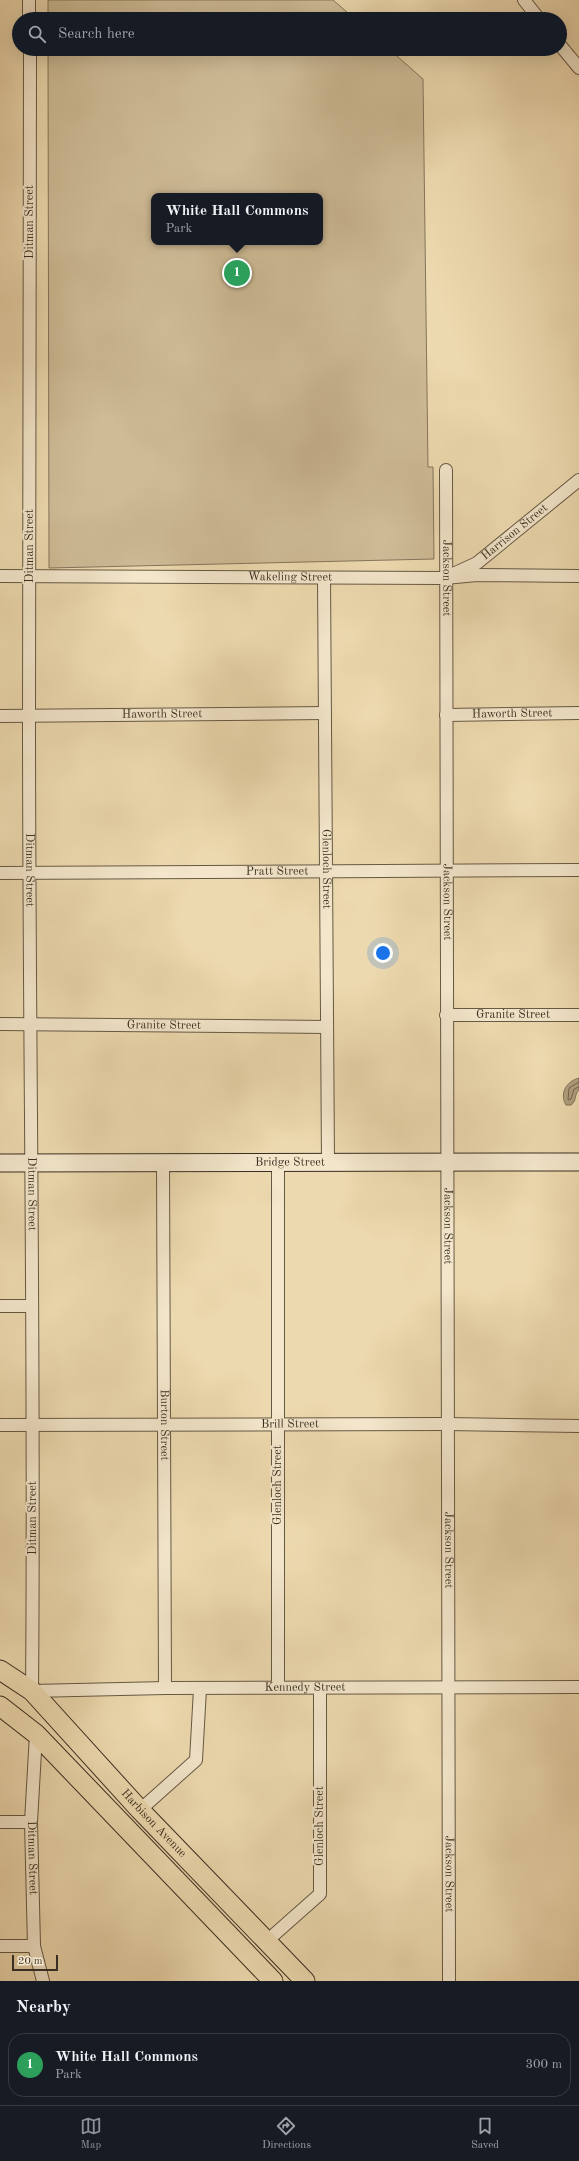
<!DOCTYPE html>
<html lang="en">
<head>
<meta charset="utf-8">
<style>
  body { margin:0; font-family:"Old Standard TT",serif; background:#20242c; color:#f1f3f6 }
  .scale { position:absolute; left:12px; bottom:10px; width:46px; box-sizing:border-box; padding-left:4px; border:2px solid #392e20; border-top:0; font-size:11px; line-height:14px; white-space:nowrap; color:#392e20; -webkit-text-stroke:3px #f3e6cb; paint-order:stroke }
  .you { position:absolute; left:383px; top:953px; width:14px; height:14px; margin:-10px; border:3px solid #fff; border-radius:50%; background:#1a73e8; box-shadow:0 0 0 6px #1a73e833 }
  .badge { display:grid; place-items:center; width:26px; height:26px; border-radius:50%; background:#8c9099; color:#fff; font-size:13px; font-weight:700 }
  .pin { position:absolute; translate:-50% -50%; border:2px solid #fff; box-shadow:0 1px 4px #0006 }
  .popup { position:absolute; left:151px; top:193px; width:172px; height:52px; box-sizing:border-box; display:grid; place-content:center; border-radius:8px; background:#171b24; filter:drop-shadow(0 1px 3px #0005); font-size:13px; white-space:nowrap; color:#9ea1a6 }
  .popup b { font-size:15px; color:#f1f3f6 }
  .popup::after { content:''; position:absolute; left:50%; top:100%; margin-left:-8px; border:8px solid transparent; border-top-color:#171b24 }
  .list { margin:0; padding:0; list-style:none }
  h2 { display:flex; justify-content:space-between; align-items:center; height:52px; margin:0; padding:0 16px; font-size:17px }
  h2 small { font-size:13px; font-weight:400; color:#9ea1a6 }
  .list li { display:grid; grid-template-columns:26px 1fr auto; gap:12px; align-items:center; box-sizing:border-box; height:64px; margin:0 8px 8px; padding:0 8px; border:1px solid #363941; border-radius:16px }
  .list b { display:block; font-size:15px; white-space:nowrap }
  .list p { margin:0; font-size:13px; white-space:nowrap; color:#9ea1a6 }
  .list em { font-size:13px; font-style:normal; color:#9ea1a6 }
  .icon { flex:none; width:22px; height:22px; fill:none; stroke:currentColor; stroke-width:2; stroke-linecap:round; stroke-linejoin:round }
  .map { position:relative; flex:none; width:579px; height:1981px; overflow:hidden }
  .search { position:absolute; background:#171b24; box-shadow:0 4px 16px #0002; left:12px; right:12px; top:12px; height:44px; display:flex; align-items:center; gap:10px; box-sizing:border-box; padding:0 14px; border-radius:22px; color:#9ea1a6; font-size:15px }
  .sheet { height:124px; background:#171b24 }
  nav { display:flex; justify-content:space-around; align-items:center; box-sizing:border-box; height:56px; border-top:1px solid #363941; background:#171b24; font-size:11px; color:#9ea1a6 }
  nav a { display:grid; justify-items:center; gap:2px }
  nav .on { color:#8c9099 }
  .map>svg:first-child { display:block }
  .green { fill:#cebc97; stroke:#84755c; fill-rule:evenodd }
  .water { fill:#b09f7e; stroke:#807258 }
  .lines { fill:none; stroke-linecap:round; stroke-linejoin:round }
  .shore { stroke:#74664f; stroke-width:1 }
  .minor-casing { stroke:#665944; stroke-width:14 }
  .secondary-casing { stroke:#392e20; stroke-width:19 }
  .primary-casing { stroke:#392e20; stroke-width:21 }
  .minor { stroke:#f3e6cb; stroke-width:12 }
  .secondary { stroke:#f3e6cb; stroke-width:17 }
  .primary { stroke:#edd9af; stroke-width:19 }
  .labels { text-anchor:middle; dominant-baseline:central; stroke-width:4; stroke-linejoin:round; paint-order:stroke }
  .street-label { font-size:12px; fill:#392e20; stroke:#f3e6cb }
</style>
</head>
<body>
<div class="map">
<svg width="579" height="1981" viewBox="0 0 579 1981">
  <rect width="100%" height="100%" fill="#edd9af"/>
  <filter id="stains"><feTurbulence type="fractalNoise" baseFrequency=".005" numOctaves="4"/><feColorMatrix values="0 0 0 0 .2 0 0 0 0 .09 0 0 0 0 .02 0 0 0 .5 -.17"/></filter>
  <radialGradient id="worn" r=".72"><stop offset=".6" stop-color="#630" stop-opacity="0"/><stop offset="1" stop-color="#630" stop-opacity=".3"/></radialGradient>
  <path class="green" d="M48,0h285l22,19h-307z
    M48,49h341l34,30 5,388h5l1,92 -385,9zM154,196h166v46h-166z"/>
  <path class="water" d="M579,1078v12c-5,4 -2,11 -8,15h-5c-7,-12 1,-24 13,-27z"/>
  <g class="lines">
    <path class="shore" d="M579,1082l-10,6 -1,12 3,-1 3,-10 5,-2"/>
    <g class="minor-casing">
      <g id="minor">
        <path d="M29,0v19"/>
        <path d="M524,0l15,19"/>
        <path d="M560,45l19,23"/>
        <path id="s1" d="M30,49c0,223 -1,446 -1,668 0,325 6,649 3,974l133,-3 414,-1"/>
        <path id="s2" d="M446,470l3,1511"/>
        <path id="s3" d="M453,574l24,-11 102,-83"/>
        <path id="s4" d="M0,576l445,2 32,-3 102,1"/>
        <path id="s5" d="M324,578l4,583"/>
        <path id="s6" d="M446,715l133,-2"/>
        <path id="s7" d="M0,716l325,-3"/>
        <path id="s8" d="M0,873l579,-3"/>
        <path id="s9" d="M446,1015h133"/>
        <path id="s10" d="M0,1024l327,3"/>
        <path id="s11" d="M163,1162l2,526"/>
        <path d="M278,1163v524"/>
        <path d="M0,1306h32"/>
        <path id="s12" d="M0,1425l447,-1 132,2"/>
        <path id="s13" d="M36,1734l-5,88 3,124 9,35"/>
        <path d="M140,1810l56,-50 4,-71"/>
        <path d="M0,1822h31"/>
        <path d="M268,1940l52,-46v-205"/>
        <path d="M0,1946h34"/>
      </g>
    </g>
    <g class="secondary-casing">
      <g id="secondary">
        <path id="s14" d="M0,1163l579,-1"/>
      </g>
    </g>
    <g class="primary-casing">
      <g id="primary">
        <path id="s15" d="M0,1670l32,21 108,119 165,171"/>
        <path d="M0,1706l36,28 237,247"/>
      </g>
    </g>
    <use href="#minor" class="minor"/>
    <use href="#secondary" class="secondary"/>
    <use href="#primary" class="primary"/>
  </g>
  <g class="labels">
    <g class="street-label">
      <text transform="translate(30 222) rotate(-90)">Ditman Street</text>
      <text stroke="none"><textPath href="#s3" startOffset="75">Harrison Street</textPath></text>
      <text transform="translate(30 546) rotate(-90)">Ditman Street</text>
      <text stroke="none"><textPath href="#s4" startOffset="290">Wakeling Street</textPath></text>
      <text stroke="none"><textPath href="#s2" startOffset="108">Jackson Street</textPath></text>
      <text stroke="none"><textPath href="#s6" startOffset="66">Haworth Street</textPath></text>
      <text stroke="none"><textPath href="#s7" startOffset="162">Haworth Street</textPath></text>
      <text stroke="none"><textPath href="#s5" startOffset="291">Glenloch Street</textPath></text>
      <text stroke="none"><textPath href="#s1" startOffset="821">Ditman Street</textPath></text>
      <text stroke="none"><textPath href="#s8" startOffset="277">Pratt Street</textPath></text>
      <text stroke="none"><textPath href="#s2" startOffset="432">Jackson Street</textPath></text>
      <text stroke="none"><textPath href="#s9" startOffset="67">Granite Street</textPath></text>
      <text stroke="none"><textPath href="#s10" startOffset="164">Granite Street</textPath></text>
      <text stroke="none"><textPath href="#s14" startOffset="290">Bridge Street</textPath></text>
      <text stroke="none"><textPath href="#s1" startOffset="1145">Ditman Street</textPath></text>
      <text stroke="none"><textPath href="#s2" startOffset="756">Jackson Street</textPath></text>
      <text stroke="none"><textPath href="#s11" startOffset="263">Burton Street</textPath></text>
      <text stroke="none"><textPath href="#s12" startOffset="290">Brill Street</textPath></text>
      <text transform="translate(278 1485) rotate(-90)">Glenloch Street</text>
      <text transform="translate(33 1518) rotate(-90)">Ditman Street</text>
      <text stroke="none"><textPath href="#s2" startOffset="1080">Jackson Street</textPath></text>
      <text stroke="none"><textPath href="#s1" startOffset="1915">Kennedy Street</textPath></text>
      <text stroke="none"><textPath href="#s15" startOffset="218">Harbison Avenue</textPath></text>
      <text transform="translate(320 1826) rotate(-90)">Glenloch Street</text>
      <text stroke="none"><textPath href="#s13" startOffset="124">Ditman Street</textPath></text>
      <text stroke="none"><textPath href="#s2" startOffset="1404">Jackson Street</textPath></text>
    </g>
  </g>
  <rect width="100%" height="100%" filter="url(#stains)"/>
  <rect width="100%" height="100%" fill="url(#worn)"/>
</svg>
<div class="scale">20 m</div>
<div class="you"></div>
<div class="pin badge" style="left:237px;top:273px;background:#2e9e5b">1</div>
<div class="popup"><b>White Hall Commons</b>Park</div>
<div class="search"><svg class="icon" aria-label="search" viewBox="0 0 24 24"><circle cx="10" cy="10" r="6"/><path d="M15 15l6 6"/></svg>Search here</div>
</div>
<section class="sheet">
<h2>Nearby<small></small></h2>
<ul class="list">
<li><span class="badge" style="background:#2e9e5b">1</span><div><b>White Hall Commons</b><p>Park</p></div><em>300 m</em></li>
</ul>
</section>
<nav>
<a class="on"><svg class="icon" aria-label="map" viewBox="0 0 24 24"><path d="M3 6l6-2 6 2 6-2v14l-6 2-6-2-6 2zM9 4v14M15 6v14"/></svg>Map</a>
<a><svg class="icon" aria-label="directions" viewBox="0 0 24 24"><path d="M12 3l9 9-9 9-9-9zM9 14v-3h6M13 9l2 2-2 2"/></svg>Directions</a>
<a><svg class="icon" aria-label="saved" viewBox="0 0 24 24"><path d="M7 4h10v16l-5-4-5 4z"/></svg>Saved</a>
</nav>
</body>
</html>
